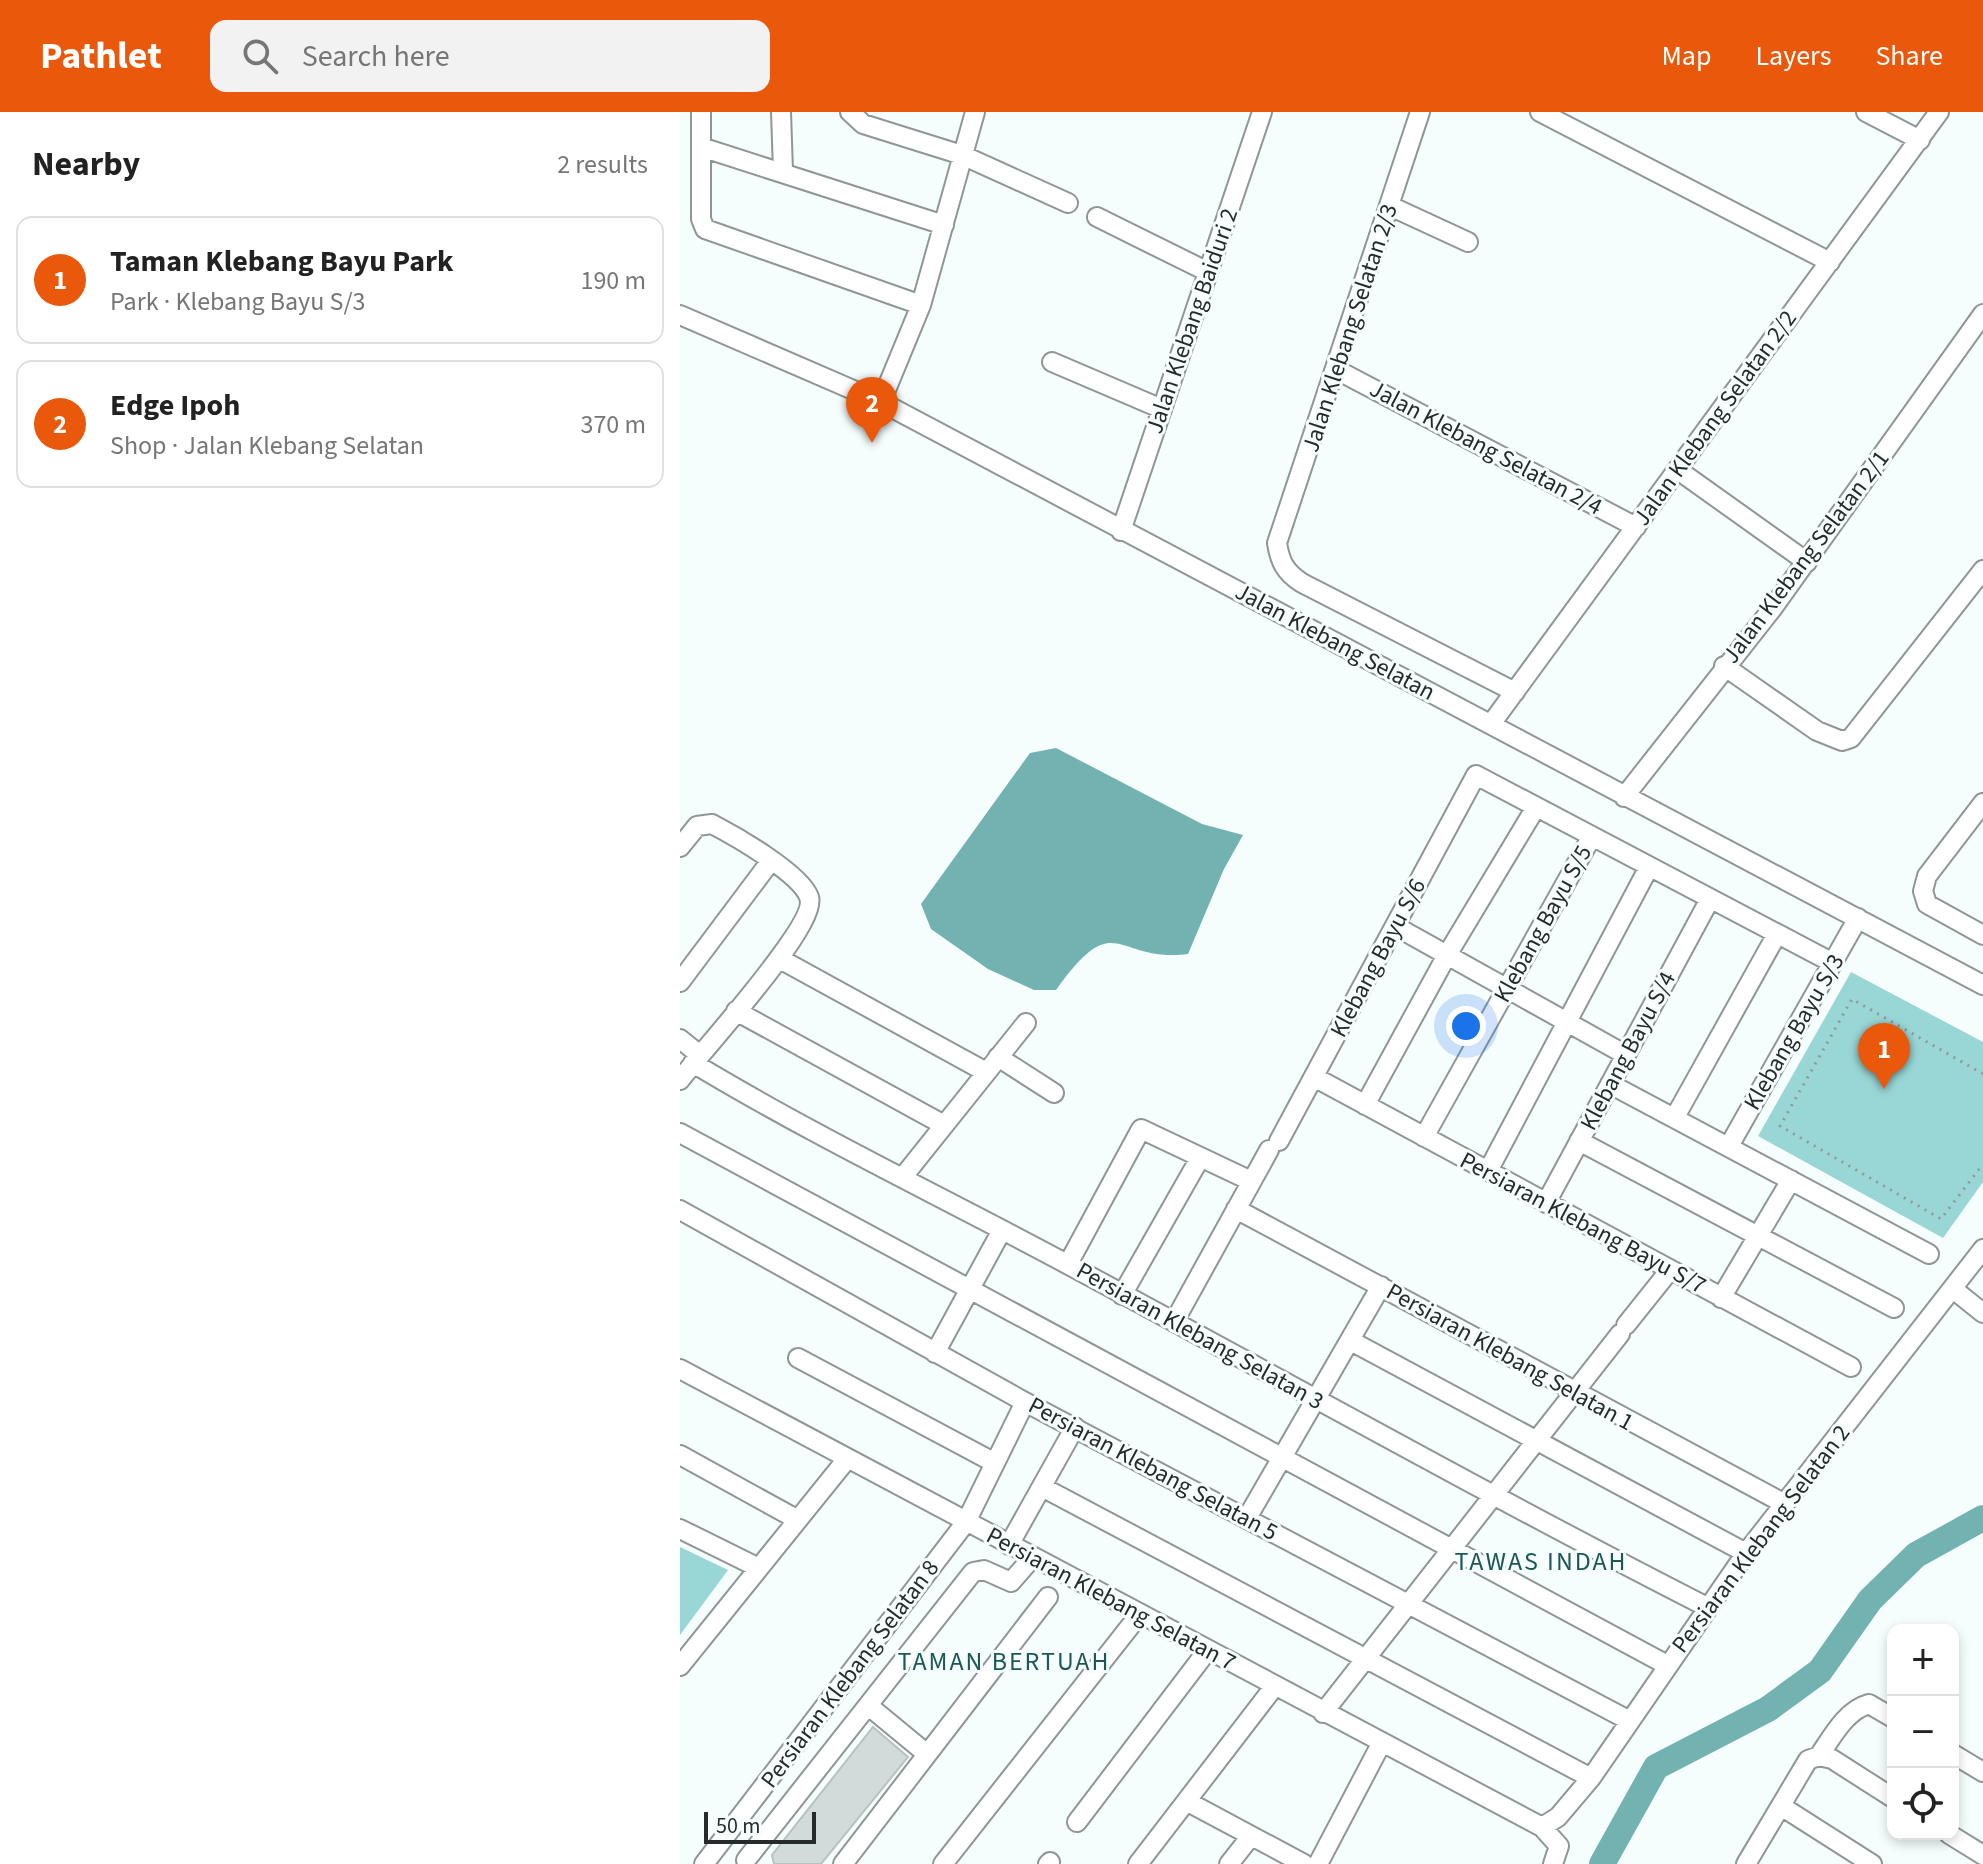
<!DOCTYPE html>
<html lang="en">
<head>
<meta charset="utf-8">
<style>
  body { margin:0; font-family:"Source Sans 3",sans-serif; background:#f2f2f2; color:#222 }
  .controls { position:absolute; right:24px; bottom:24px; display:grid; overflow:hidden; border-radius:16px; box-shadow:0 4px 12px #0003 }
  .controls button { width:72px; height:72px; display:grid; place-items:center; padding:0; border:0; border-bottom:2px solid #e0e0e0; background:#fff; color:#222; font:40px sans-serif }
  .scale { position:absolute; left:24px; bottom:20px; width:112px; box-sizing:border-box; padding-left:8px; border:4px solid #272a2a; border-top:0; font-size:22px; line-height:28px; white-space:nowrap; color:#272a2a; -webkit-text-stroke:6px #f5fdfd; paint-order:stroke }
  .you { position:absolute; left:786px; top:914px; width:28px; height:28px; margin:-20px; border:6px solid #fff; border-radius:50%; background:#1a73e8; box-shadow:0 0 0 12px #1a73e833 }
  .badge { display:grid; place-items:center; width:52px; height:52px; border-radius:50%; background:#ea580c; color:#fff; font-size:26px; font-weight:700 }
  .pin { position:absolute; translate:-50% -66px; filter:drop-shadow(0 2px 4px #0008) }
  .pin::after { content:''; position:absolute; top:42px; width:28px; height:24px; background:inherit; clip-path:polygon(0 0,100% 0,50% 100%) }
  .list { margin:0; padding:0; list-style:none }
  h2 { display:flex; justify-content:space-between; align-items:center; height:104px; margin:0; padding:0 32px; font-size:34px }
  h2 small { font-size:26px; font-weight:400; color:#767676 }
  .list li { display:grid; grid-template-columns:52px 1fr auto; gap:24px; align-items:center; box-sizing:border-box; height:128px; margin:0 16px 16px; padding:0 16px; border:2px solid #e0e0e0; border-radius:16px }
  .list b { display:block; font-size:30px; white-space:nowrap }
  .list p { margin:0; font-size:26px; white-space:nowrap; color:#767676 }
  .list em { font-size:26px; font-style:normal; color:#767676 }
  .icon { flex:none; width:44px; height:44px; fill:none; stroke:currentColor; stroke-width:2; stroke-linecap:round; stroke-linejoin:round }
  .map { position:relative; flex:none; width:1303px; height:1752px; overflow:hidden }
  header { display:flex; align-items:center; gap:48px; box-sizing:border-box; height:112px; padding:0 40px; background:#ea580c; color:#fff }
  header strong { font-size:38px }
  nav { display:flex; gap:44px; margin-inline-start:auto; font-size:28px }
  .search { width:560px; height:72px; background:#f2f2f2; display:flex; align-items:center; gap:20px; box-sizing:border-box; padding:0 28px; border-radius:16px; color:#767676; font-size:30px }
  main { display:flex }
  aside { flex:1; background:#fff }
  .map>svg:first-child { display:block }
  .green { fill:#99d7d6 }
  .water { fill:#72b3b2 }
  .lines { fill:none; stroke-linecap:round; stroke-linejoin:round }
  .river { stroke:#72b3b2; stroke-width:26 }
  .building { fill:#d2dada; stroke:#bac2c1; stroke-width:2 }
  .minor-casing { stroke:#8f9796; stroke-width:22 }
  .path { stroke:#939898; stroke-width:3; stroke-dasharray:2 6; stroke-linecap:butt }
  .minor { stroke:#fff; stroke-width:18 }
  .labels { text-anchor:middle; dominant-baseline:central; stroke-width:6; stroke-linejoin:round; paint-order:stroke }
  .street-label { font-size:24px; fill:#272a2a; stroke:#f5fdfd }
  .neighbourhood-label { font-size:26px; letter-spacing:2px; fill:#1d5857; stroke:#f5fdfd }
</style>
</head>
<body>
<header>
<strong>Pathlet</strong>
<div class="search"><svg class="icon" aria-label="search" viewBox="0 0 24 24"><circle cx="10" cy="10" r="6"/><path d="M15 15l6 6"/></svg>Search here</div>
<nav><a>Map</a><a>Layers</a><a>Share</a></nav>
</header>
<main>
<aside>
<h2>Nearby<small>2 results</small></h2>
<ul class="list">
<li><span class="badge">1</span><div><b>Taman Klebang Bayu Park</b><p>Park · Klebang Bayu S/3</p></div><em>190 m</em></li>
<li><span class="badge">2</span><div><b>Edge Ipoh</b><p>Shop · Jalan Klebang Selatan</p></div><em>370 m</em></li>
</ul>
</aside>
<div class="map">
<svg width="1303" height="1752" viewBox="0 0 1303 1752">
  <rect width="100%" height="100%" fill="#f5fdfd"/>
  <path class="green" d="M1171,860l132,70v140l-40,56 -185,-102z
    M0,1435l48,23 -48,65z"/>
  <path class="water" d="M376,636l146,76 41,11 -19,34 -36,85c-74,9 -71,-49 -132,36h-22l-46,-21 -57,-40 -10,-25 109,-151z"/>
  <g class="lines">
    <path class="river" d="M922,1752l54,-97 112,-58 52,-38 50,-71 46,-45 67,-37"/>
  </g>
  <path class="building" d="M193,1615l35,30 -87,107h-47l-2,-9z"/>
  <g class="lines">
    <g class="minor-casing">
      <path id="minor" d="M21,0v107l4,10 216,76
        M101,0l2,59
        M170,0l13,12 99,31 106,48
        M740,0l-143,431c3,19 8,29 25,40l213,109
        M860,0l290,150
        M1186,0l54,28
        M21,35l243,78
        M710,94l78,36
        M417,105l111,55
        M0,203l201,87 1102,583
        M372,250l110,47
        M657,258l299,157
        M201,290l40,-97 54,-193
        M998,358l129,92
        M441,419l141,-419
        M1044,554l93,65 25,10 9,-3 132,-168
        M811,612l448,-612
        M944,685l148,-188 211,-295
        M1303,691l-56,73 -4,15 4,13 56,31
        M0,735l17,-21 15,-2c23,12 88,49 97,73 10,27 -108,155 -129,183
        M715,814l231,129
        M100,847l206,113
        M0,870l90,-120
        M56,899l208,114
        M0,927l20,16
        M318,945l56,36
        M13,951c121,73 249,134 374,201 213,114 424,233 640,343
        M634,965l537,290
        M930,972l319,170
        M685,993l82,-150 89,-148
        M995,1005l102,-183
        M0,1021l987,532
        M744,1025l168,-301
        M599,1029l197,-366 357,188
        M899,1029l315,167
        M1049,1034l129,-228
        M808,1059l161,-304
        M222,1066l124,-155
        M866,1091l164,-304
        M556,1097l549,295
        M0,1098l345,192 605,319
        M388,1152l73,-135 110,52
        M1273,1177l30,24
        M442,1183l78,-137
        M1041,1186l70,-118
        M494,1210l95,-172
        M946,1213l44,-55
        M671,1229l395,212
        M255,1241l67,-123
        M118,1246l197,105
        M0,1257l862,458 17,19 -6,18
        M0,1343l118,65
        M362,1375l549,291
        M567,1406l134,-232
        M0,1417l79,39
        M329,1433l66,-118
        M0,1554l167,-207
        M190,1595l57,47
        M643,1601l297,-379
        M1273,1642l30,18
        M1139,1644c13,-19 27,-46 50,-52l24,14
        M1139,1644l13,3 61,39
        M508,1690l116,62
        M1101,1694l91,58
        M397,1710l130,-171
        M862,1715l16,-10 33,-39 155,-225 237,-304
        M1269,1722l34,21
        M66,1748l227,-288 11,-2 27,12 21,-24
        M24,1752l262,-342 59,-120
        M163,1752l205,-267
        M263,1752l196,-249
        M368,1752l2,-2
        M458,1752l136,-177
        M549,1752l22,-28
        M638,1752l63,-120
        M1066,1752l62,-104 11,-4"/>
    </g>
    <path class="path" d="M1303,962l-131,-75 -72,127 161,93 42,-55"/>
    <use href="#minor" class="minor"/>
  </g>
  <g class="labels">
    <g class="street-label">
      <text transform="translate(512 209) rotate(-71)">Jalan Klebang Baiduri 2</text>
      <text transform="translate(670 216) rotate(-72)">Jalan Klebang Selatan 2/3</text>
      <text transform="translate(1035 306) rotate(-54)">Jalan Klebang Selatan 2/2</text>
      <text transform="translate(806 336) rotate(28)">Jalan Klebang Selatan 2/4</text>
      <text transform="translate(1126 445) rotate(-53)">Jalan Klebang Selatan 2/1</text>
      <text transform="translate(655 530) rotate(28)">Jalan Klebang Selatan</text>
      <text transform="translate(863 812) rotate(-61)">Klebang Bayu S/5</text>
      <text transform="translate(698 846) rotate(-62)">Klebang Bayu S/6</text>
      <text transform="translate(1114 920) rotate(-60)">Klebang Bayu S/3</text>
      <text transform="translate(948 939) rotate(-62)">Klebang Bayu S/4</text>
      <text transform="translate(903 1111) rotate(28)">Persiaran Klebang Bayu S/7</text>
      <text transform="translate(520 1224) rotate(29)">Persiaran Klebang Selatan 3</text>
      <text transform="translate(830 1245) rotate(29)">Persiaran Klebang Selatan 1</text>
      <text transform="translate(473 1357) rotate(28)">Persiaran Klebang Selatan 5</text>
      <text transform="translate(1081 1427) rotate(-53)">Persiaran Klebang Selatan 2</text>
      <text transform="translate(431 1487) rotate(28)">Persiaran Klebang Selatan 7</text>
      <text transform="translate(170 1562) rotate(-53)">Persiaran Klebang Selatan 8</text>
    </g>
    <g class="neighbourhood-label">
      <text x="861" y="1449">TAWAS INDAH</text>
      <text x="324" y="1549">TAMAN BERTUAH</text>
    </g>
  </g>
</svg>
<div class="controls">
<button>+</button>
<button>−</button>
<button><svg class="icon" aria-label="locate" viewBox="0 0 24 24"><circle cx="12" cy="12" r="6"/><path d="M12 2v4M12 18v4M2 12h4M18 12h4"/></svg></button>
</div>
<div class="scale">50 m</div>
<div class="you"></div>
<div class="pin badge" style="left:1204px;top:977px">1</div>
<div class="pin badge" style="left:192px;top:331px">2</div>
</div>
</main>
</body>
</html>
